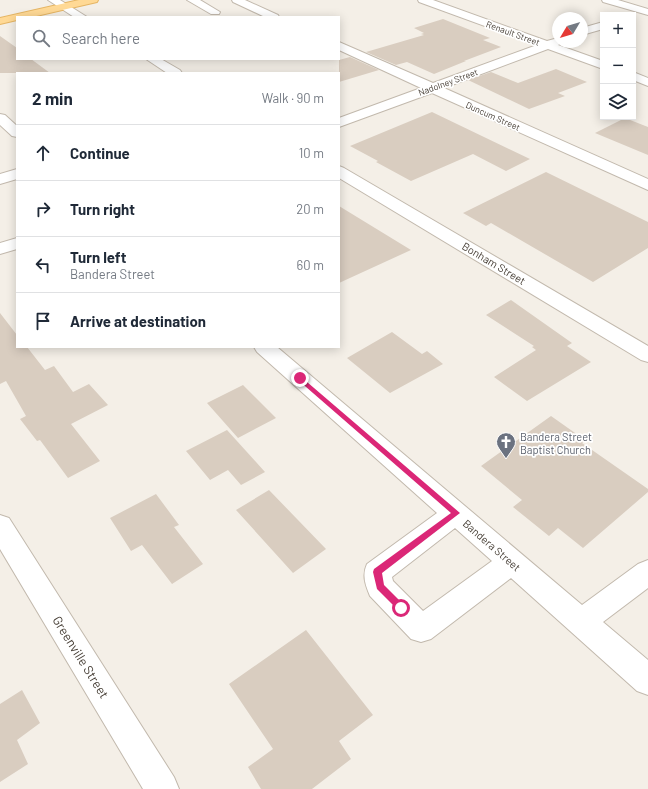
<!DOCTYPE html>
<html lang="en">
<head>
<meta charset="utf-8">
<style>
  body { margin:0; font-family:Barlow,sans-serif; background:#f2f2f3; color:#1f2937 }
  .controls { position:absolute; right:12px; top:12px; display:grid; overflow:hidden; border-radius:0px; box-shadow:0 2px 10px #0003 }
  .controls button { width:36px; height:36px; display:grid; place-items:center; padding:0; border:0; border-bottom:1px solid #e0e1e3; background:#fff; color:#1f2937; font:20px sans-serif }
  .compass { position:absolute; left:552px; top:12px; width:36px; height:36px; border-radius:50%; background:#fff; box-shadow:0 2px 10px #0003; rotate:232deg }
  .stop { position:absolute; width:12px; height:12px; margin:-9px; border:3px solid #db2777; border-radius:50%; background:#fff }
  .stop.end { background:#db2777; border-color:#fff; box-shadow:0 1px 4px #0008 }
  .list { margin:0; padding:0; list-style:none }
  h2 { display:flex; justify-content:space-between; align-items:center; height:52px; margin:0; padding:0 16px; font-size:17px }
  h2 small { font-size:13px; font-weight:400; color:#747a83 }
  .list li { display:grid; grid-template-columns:26px 1fr auto; gap:12px; align-items:center; box-sizing:border-box; height:56px; padding:0 16px; border-top:1px solid #e0e1e3 }
  .list b { display:block; font-size:15px; white-space:nowrap }
  .list p { margin:0; font-size:13px; white-space:nowrap; color:#747a83 }
  .list em { font-size:13px; font-style:normal; color:#747a83 }
  .icon { flex:none; width:22px; height:22px; fill:none; stroke:currentColor; stroke-width:2; stroke-linecap:round; stroke-linejoin:round }
  .map { position:relative; flex:none; width:648px; height:789px; overflow:hidden }
  .search { position:absolute; background:#fff; box-shadow:0 2px 10px #0003; left:16px; top:16px; width:324px; height:44px; display:flex; align-items:center; gap:10px; box-sizing:border-box; padding:0 14px; border-radius:0px; color:#747a83; font-size:15px }
  .panel { position:absolute; background:#fff; box-shadow:0 2px 10px #0003; left:16px; top:72px; width:324px; height:276px; border-radius:0px }
  .map>svg:first-child { display:block }
  .building { fill:#d9cdc0 }
  .lines { fill:none; stroke-linecap:round; stroke-linejoin:round }
  .minor-casing { stroke:#c2b9ad; stroke-width:2 }
  .major-casing { stroke:#e5b564; stroke-width:2 }
  .minor { fill:#fff; fill-rule:evenodd }
  .major { fill:#ffd995; fill-rule:evenodd }
  .route { fill:#db2777 }
  .labels { text-anchor:middle; dominant-baseline:central; stroke-width:3.5; stroke-linejoin:round; paint-order:stroke }
  .far-street-label { font-size:9px; fill:#473f36; stroke:#fff }
  .street-label { font-size:11px; fill:#473f36; stroke:#fff }
  .worship-label { font-size:11px; fill:#5b616d; stroke:#fff; text-anchor:start }
  .near-street-label { font-size:13px; fill:#473f36; stroke:#fff }
</style>
</head>
<body>
<div class="map">
<svg width="648" height="789" viewBox="0 0 648 789">
  <rect width="100%" height="100%" fill="#f4efe7"/>
  <path class="building" d="M443,19l47,19 -7,2 18,7 -37,14h2l-32,13 -27,-12 -11,3 -30,-13 58,-17 -3,-1 3,-1 -10,-5z
    M0,36l17,12v11h14l19,14h-50z
    M350,57l29,13 -40,12v-22z
    M556,69l31,13 -29,11 7,3 -36,13 -61,-29 23,-8 27,11z
    M432,112l98,47 -24,12 -33,-17 -62,27 -35,-19 2,-1 -28,-15z
    M625,118l23,9v28l-53,-22z
    M546,172l102,50v26l-55,34 -102,-59 -5,3 -23,-13z
    M339,206l72,44 -72,33z
    M511,300l61,43 -5,3 24,16 -64,39 -33,-24 42,-27 -4,-3 2,-1 -48,-31z
    M0,313l17,22v12h10l18,23 9,-4 19,26 16,-8 19,21 -37,19 29,37 -32,17 -28,-38 -3,1 -17,-22 6,-3 -20,-35 -6,3z
    M392,332l30,22 5,-3 16,13 -53,29 -43,-35z
    M243,385l33,33 -38,20 -31,-35z
    M551,416l34,24 -3,3 66,46v3l-65,56 -25,-20 -9,8 -36,-29 9,-7 -41,-34z
    M227,430l38,42 -24,13 -13,-15 -18,10 -24,-29z
    M269,490l57,59 -33,24 -57,-63z
    M156,494l23,31 -5,2 29,37 -31,20 -30,-39 -11,6 -21,-33z
    M306,630l67,85 -34,26 12,18 -39,30h-51l-13,-22 25,-18 -44,-65z
    M22,690l18,33 -23,17 11,24 -28,18v-78z"/>
  <g class="lines">
    <g class="minor-casing">
      <path id="minor" d="M48,0h12l27,17h-13z
        M187,0h13l20,12 -1,2h-8z
        M232,0h13l33,15 1,2h-14l-32,-15z
        M418,0h15l114,41 11,-3v4h5l-5,3 45,16v8l-55,-20 -104,39 204,91v11l-216,-97 -93,34v-9l82,-30 -82,-38v-8l94,41 104,-38 -118,-43z
        M602,0h16l30,9v6l-45,-13z
        M603,22v7l-21,6v-7z
        M146,59h15l19,11 2,3h-15z
        M633,72l15,6v8l-15,-6z
        M0,114l5,1 12,11v11l-5,-1 -12,-11z
        M339,166l5,2 304,178v16l-7,-2 -302,-182z
        M17,169v10l-17,5v-10z
        M17,238v11l-17,5v-11z
        M254,347h23l305,258 56,-41 10,-4v28l-45,34 45,38v35l-11,-4 -126,-113 -80,61 -10,3 -10,-3 -41,-43c-5,-12 -8,-21 -3,-32l70,-51 -180,-161zM455,528l37,33 -69,50 -30,-30 -1,-4z
        M0,515l9,3 165,259 5,12h-36l-143,-240z"/>
    </g>
    <g class="major-casing">
      <path id="major" d="M79,0h19l-1,2 -65,15h-15v3l-17,4v-6z"/>
    </g>
    <use href="#minor" class="minor"/>
    <use href="#major" class="major"/>
  </g>
  <path class="route" d="M300,376l160,137 -78,60 2,12 20,20 1,3 -1,2h-6l-21,-21 -4,-17 1,-3 77,-56 -153,-133 -1,-2z"/>
  <defs>
    <g id="church-pin" transform="scale(1)"><path d="M0 17L-7.5 6A9.5 9.5 0 1 1 7.5 6Z" fill="#6b7280" stroke="#fff"/><path d="M-1.2-6h2.4v3.5h3.3v2.4h-3.3V6h-2.4V-.1h-3.3v-2.4h3.3Z" fill="#fff"/></g>
  </defs>
  <g fill-rule="evenodd">
    <use href="#church-pin" x="506" y="442"/>
  </g>
  <g class="labels">
    <g class="far-street-label">
      <text transform="translate(513 33) rotate(20)">Renault Street</text>
      <text transform="translate(448 82) rotate(-20)">Nadolney Street</text>
      <text transform="translate(493 116) rotate(24)">Duncum Street</text>
    </g>
    <g class="street-label">
      <text transform="translate(494 263) rotate(31)">Bonham Street</text>
      <text transform="translate(492 545) rotate(41)">Bandera Street</text>
    </g>
    <g class="worship-label">
      <text x="520" y="436">Bandera Street<tspan x="520" dy="13">Baptist Church</tspan></text>
    </g>
    <g class="near-street-label">
      <text transform="translate(81 657) rotate(58)">Greenville Street</text>
    </g>
  </g>
</svg>
<div class="controls">
<button>+</button>
<button>−</button>
<button><svg class="icon" aria-label="layers" viewBox="0 0 24 24"><path d="M12 4l9 5-9 5-9-5zM3 14l9 5 9-5"/></svg></button>
</div>
<svg class="compass" viewBox="-18 -18 36 36"><path d="M0-13l5 13h-10z" fill="#e53935"/><path d="M0 13l5-13h-10z" fill="#747a83"/></svg>
<div class="stop" style="left:401px;top:608px"></div>
<div class="stop end" style="left:300px;top:378px"></div>
<div class="search"><svg class="icon" aria-label="search" viewBox="0 0 24 24"><circle cx="10" cy="10" r="6"/><path d="M15 15l6 6"/></svg>Search here</div>
<section class="panel">
<h2>2 min<small>Walk · 90 m</small></h2>
<ul class="list">
<li><svg class="icon" aria-label="ahead" viewBox="0 0 24 24"><path d="M12 20V5M6 11l6-6 6 6"/></svg><div><b>Continue</b></div><em>10 m</em></li>
<li><svg class="icon" aria-label="right" viewBox="0 0 24 24"><path d="M7 20v-9h11M14 6l5 5-5 5"/></svg><div><b>Turn right</b></div><em>20 m</em></li>
<li><svg class="icon" aria-label="left" viewBox="0 0 24 24"><path d="M17 20v-9H6M10 6l-5 5 5 5"/></svg><div><b>Turn left</b><p>Bandera Street</p></div><em>60 m</em></li>
<li><svg class="icon" aria-label="arrive" viewBox="0 0 24 24"><path d="M6 21V4h12l-3 4 3 4H6"/></svg><div><b>Arrive at destination</b></div></li>
</ul>
</section>
</div>
</body>
</html>
